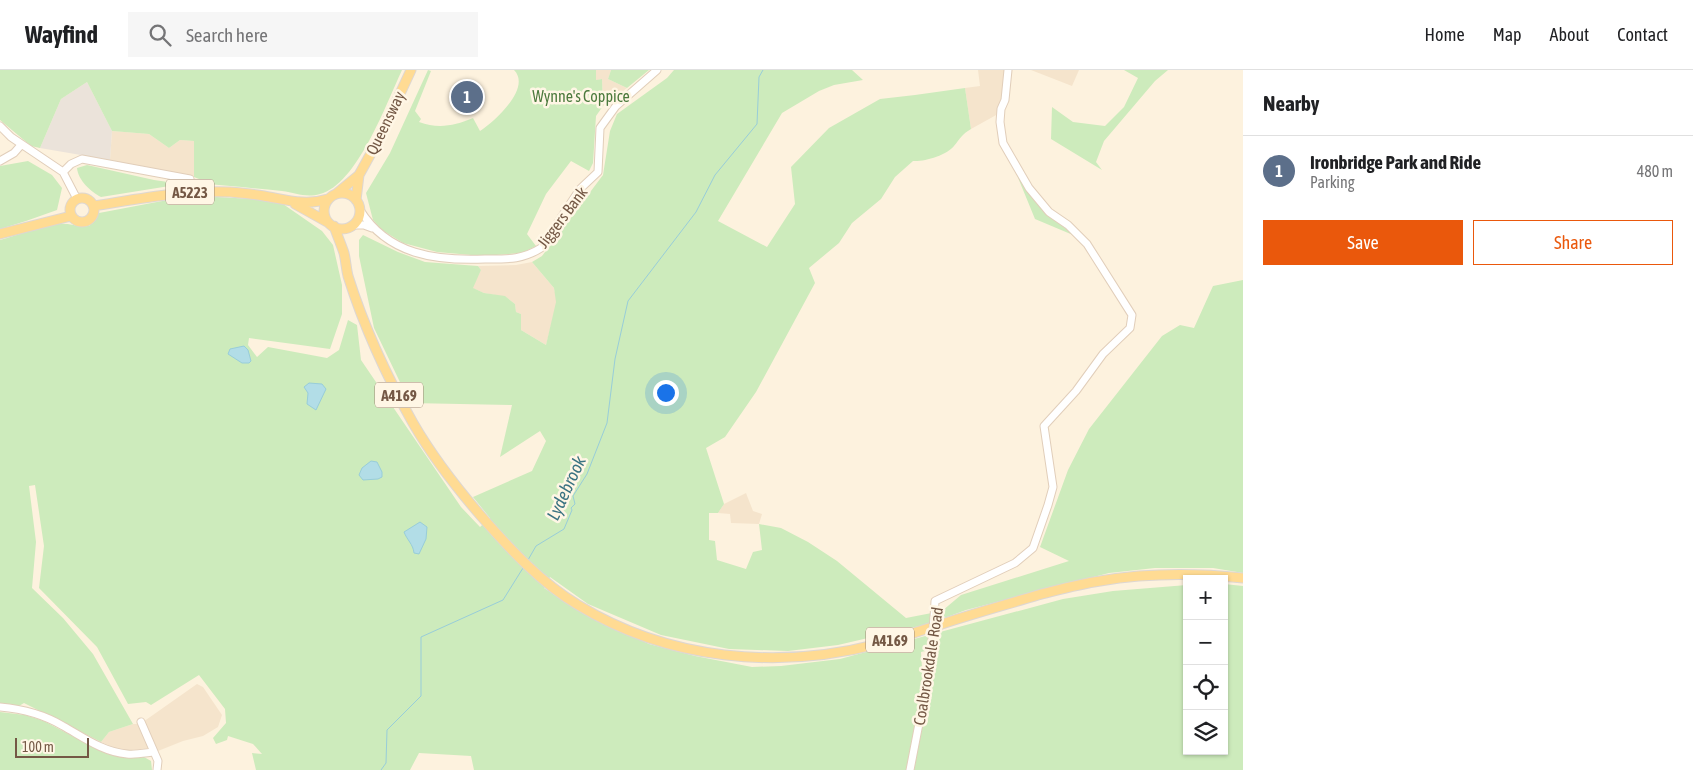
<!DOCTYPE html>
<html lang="en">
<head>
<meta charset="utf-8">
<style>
  body { margin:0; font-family:"Asap Condensed",sans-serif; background:#f6f6f6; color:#202124 }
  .controls { position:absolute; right:15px; bottom:15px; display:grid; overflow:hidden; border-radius:0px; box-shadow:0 1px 4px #0004 }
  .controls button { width:45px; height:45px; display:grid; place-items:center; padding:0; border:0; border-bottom:1px solid #e0e0e0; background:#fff; color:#202124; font:25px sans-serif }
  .scale { position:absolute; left:15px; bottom:12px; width:74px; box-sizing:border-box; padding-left:5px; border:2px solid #745845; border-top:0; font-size:14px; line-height:18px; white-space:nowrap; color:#745845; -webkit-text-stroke:4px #fff6e5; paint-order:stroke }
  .you { position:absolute; left:665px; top:322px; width:18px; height:18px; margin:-12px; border:4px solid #fff; border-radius:50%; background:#1a73e8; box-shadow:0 0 0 8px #1a73e833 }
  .badge { display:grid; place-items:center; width:32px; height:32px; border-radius:50%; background:#ea580c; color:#fff; font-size:16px; font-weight:700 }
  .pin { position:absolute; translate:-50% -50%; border:2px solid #fff; box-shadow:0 1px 5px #0006 }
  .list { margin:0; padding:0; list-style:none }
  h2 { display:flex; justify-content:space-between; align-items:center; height:65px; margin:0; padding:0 20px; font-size:21px }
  h2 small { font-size:16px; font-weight:400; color:#757577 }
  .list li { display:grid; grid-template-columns:32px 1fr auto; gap:15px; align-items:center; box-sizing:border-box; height:70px; padding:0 20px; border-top:1px solid #e0e0e0 }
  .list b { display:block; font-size:19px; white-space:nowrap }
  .list p { margin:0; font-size:16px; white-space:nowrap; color:#757577 }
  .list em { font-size:16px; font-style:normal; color:#757577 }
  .actions { display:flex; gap:10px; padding:15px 20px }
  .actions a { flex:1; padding:11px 0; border:1px solid #ea580c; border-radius:0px; text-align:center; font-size:18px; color:#ea580c }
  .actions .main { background:#ea580c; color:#fff }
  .icon { flex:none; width:28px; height:28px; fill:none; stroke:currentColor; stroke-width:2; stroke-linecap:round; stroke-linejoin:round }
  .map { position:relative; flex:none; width:1243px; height:700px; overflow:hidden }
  header { display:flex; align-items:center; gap:30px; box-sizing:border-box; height:70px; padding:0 25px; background:#fff; border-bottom:1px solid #e0e0e0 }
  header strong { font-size:24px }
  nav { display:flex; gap:28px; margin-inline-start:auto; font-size:18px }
  .search { width:350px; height:45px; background:#f6f6f6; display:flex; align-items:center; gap:12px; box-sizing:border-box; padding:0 18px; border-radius:0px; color:#757577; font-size:19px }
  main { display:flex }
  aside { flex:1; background:#fff }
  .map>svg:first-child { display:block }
  .residential { fill:#f5e4cc }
  .industrial { fill:#ebe3da }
  .green { fill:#cdebbc }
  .water { fill:#b2dde7; stroke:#98cdd9 }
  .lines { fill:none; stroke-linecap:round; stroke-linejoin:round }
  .stream { stroke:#98cdd9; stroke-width:1 }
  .minor-casing { stroke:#e1ceba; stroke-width:9 }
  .major-casing { stroke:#ded7d2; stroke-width:11 }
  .minor { stroke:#fff; stroke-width:7 }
  .major { stroke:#ffdb93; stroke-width:9 }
  .minor-bridge-casing { stroke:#e1ceba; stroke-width:9; stroke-linecap:butt }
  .minor-bridge { stroke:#fff; stroke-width:7 }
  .labels { text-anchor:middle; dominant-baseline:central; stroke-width:5; stroke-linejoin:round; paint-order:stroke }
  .shield { fill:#fff6e5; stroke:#9e8775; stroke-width:1 }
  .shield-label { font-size:15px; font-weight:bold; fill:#745845 }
  .park-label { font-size:16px; fill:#4c7a3d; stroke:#fff6e5 }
  .street-label { font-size:16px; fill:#745845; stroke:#fff6e5 }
  .water-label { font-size:18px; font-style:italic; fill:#3b7382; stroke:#fff6e5 }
</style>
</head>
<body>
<header>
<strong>Wayfind</strong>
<div class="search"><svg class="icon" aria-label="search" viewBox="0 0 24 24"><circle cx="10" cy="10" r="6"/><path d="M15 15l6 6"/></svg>Search here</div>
<nav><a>Home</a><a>Map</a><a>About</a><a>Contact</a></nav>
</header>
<main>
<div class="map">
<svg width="1243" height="700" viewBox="0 0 1243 700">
  <rect width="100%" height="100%" fill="#fdf2de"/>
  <path class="residential" d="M591,0h20l-3,9 19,9 -24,18 -1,-27 -10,2z
    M978,0h28l-4,31 -4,13 -27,15 -6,-41 15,-2z
    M1031,0h48l-7,16z
    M112,61l37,3 20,14 11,-8 14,1v36l-84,-17z
    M532,192l22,26 3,14 -11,43 -25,-15v-16l-5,-2 -1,-8 -9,-7 -22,-4 -12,-5 9,-18 -3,-4 38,-1z
    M746,423l7,18 9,3 -3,10 -28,-1 -1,-9 -12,-1 6,-9z
    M197,614l6,3 19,28 -4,12 -15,9 -20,5 -25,10 -15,-29z
    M133,654h4l5,7 6,16 -2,3 -21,2 -24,-10 8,-10z"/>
  <path class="industrial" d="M87,12l25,49 -2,29 -70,-12 21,-49z"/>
  <path class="green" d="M0,0h402c-15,32 -45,115 -82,124 -14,4 -24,-1 -38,-3 -28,-3 -55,-5 -83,-8v-4l-5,-2v-36l-14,-1 -11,8 -20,-14 -37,-3 -25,-49 -26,17 -21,49 -9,-2 -31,-26z
    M428,0l3,1 -16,40 6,8 -2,3c19,7 35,4 54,-4l7,13c14,-9 52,-43 34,-61h82v10l6,-1 1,27 -7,10 -3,47 -4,8 -18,-10 -25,33 -19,40 9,12 -14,7 -39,3 -46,-4 -34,-9 -21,-13 -9,-10 -7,-27 24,-40z
    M611,0h38l-22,18 -19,-9z
    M674,0h178l11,10 -29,5 -15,6 -37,22 -64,108 49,26 28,-43 -4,-37 38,-39 51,-29 35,-4 50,-7 6,41c-9,5 -11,10 -17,17 -7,9 -30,16 -41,15l-18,16 -14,22 -29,24 -13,20 -30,25 6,15 -59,109 -31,45 -19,11 18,56 -6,9h-9v27l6,1 2,19 29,9 7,-17 9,-2 -3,-26 22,4 27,14 29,19 69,57 36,-7 19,-16 108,-34 -29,-14 28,-77 21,-41 73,-93 18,-11 14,3 19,-42 30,-6v293l-30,-5h-58l-46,5 -143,37 -38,14 -90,21 -50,6 -59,-2 -68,-14 -73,-31 -38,-27 -6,11 38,25 67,31 46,12 57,11 29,-1 59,-7 223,-60 50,-8 74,-6v166h37v-167l19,2v184h-329l16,-83 4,-38 -13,3 2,31 -17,87h-432l-3,-14 -52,-3 -9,17h-154l-4,-17 10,1 -9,-10 -25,-8 -1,4 -11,4 -3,-6 13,-15 -1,-14 -26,-34 -48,30 -5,-3 -18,2 -31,-57 -58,-59 5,-42 -9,-61 -6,1 7,56 -4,46 31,30 30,36 40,70 -24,8 -8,10 -77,-39 -5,3 -19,-1v-465c19,-5 38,-13 58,-16 11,-1 20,3 31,2l10,-13 79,-15 39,-1 36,2 30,5 39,27 11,14 9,40v29l-12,35 -81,-11 -1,7 9,12 11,-10 59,11 12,-8 9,-30 9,5 4,35 100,147 19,20 10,-9 -17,-21 59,-26 14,-30 -6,-10 -40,26 12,-52 -102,-2 -36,-75 -15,-72v-16l4,-5 35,17 27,10 53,4 3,4 -8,18 11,5 21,3 10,8 1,8 5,2v16l25,15 10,-43 -2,-14 -22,-26 10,-6 61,-81 7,-44 7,-17 50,-36z
    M1124,0h44l-13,11 -51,60 -8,21 6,8 -51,-31 1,-32 21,15 32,4 19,-19 14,-29z
    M28,91l24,14 10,13 -5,22 -31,11 -26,8v-63z
    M1012,93c7,11 12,24 20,34 11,15 28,25 41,38l-38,-16z
    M87,95l67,15 28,4 -81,13c-10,-5 -23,-17 -24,-29z
    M0,642l25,3 19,6 47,25 36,12 17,-1 7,4 1,9h-152z"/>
  <path class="water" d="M244,276l4,4 3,11 -2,2h-7l-14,-9 2,-5z
    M309,313l13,1 4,5 -10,21 -9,-6 1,-11 -4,-6z
    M371,391l6,1 5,10v5l-4,2 -15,1 -4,-5 3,-7z
    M420,452l7,5 -1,12 -7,15 -5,-1c-1,-9 -7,-13 -10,-21z"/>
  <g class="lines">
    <path class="stream" d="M528,490l8,-14 28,-17 8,-19 -1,-2 4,-4 -2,-8 14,-22 20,-51 8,-64 13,-58 68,-89 19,-37 42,-51 2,-47 4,-7
      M381,700l5,-7 1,-33 34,-34v-59l82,-37 20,-32"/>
    <g class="minor-casing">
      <path id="minor" d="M0,56l11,11 52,35 14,27
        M0,91l14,-8 7,-8
        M63,102l8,-8 11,-5 108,20
        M360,140c28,45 76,51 125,49 22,0 37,1 56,-11l39,-59 18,-17 2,-44 16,-22 41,-36
        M353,155h11l8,3
        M934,548l1,-17 80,-38 18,-15 15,-43 5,-18 -9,-61 32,-35 27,-37 27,-26 2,-13 -45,-71 -19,-19 -19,-13 -20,-24 -26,-45 -3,-21 1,-13 4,-9 3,-30
        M0,637c23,2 43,7 63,19 20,11 40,26 64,28 8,1 18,-1 27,-2
        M141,652l17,39 -1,9
        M910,700l19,-98 2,-22"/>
    </g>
    <g class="major-casing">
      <path id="major" d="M324 141a18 18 0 1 1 36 0a18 18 0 1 1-36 0Z
        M336,124l23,-19 21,-38 31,-67
        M70 140a12 12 0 1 1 24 0a12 12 0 1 1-24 0Z
        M356,130l3,-25
        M295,134l34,19
        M93,136c46,-7 90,-16 137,-14 11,1 23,2 34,4 23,4 42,10 64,3
        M334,156c3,9 7,18 10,27 2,8 2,15 4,23 16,51 39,101 65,147 19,33 43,64 68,93 28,32 60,67 97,89 90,55 200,65 300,39 21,-6 41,-13 61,-19 33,-11 66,-20 99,-30 20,-5 41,-11 62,-14 47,-8 95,-8 143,-3
        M0,164l71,-18"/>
    </g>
    <use href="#minor" class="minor"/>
    <use href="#major" class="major"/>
    <g class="minor-bridge-casing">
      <path id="minor-bridge" d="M931,580l3,-32"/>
    </g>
    <use href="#minor-bridge" class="minor-bridge"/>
  </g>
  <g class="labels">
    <g class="shield">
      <rect x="166" y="109.5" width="48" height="25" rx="4"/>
      <rect x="375" y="312.5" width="48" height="25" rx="4"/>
      <rect x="866" y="557.5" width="48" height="25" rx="4"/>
    </g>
    <g class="shield-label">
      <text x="190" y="122">A5223</text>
      <text x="399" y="325">A4169</text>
      <text x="890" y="570">A4169</text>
    </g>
    <g class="park-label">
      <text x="581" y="26">Wynne's Coppice</text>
    </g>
    <g class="street-label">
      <text transform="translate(385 53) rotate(-64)">Queensway</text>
      <text transform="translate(562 147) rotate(-53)">Jiggers Bank</text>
      <text transform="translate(928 596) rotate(-81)">Coalbrookdale Road</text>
    </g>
    <g class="water-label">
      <text transform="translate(566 418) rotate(-65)">Lydebrook</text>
    </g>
  </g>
</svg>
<div class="controls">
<button>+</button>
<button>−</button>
<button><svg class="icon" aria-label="locate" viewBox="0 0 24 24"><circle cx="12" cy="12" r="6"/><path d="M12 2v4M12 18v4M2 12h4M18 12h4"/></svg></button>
<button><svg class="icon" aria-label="layers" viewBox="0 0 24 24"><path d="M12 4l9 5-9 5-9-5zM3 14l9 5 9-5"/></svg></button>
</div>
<div class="scale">100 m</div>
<div class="you"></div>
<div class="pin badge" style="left:467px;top:27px;background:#5c6f8a">1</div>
</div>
<aside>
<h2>Nearby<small></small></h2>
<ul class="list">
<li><span class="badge" style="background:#5c6f8a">1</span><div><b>Ironbridge Park and Ride</b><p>Parking</p></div><em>480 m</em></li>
</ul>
<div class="actions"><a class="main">Save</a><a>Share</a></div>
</aside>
</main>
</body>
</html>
